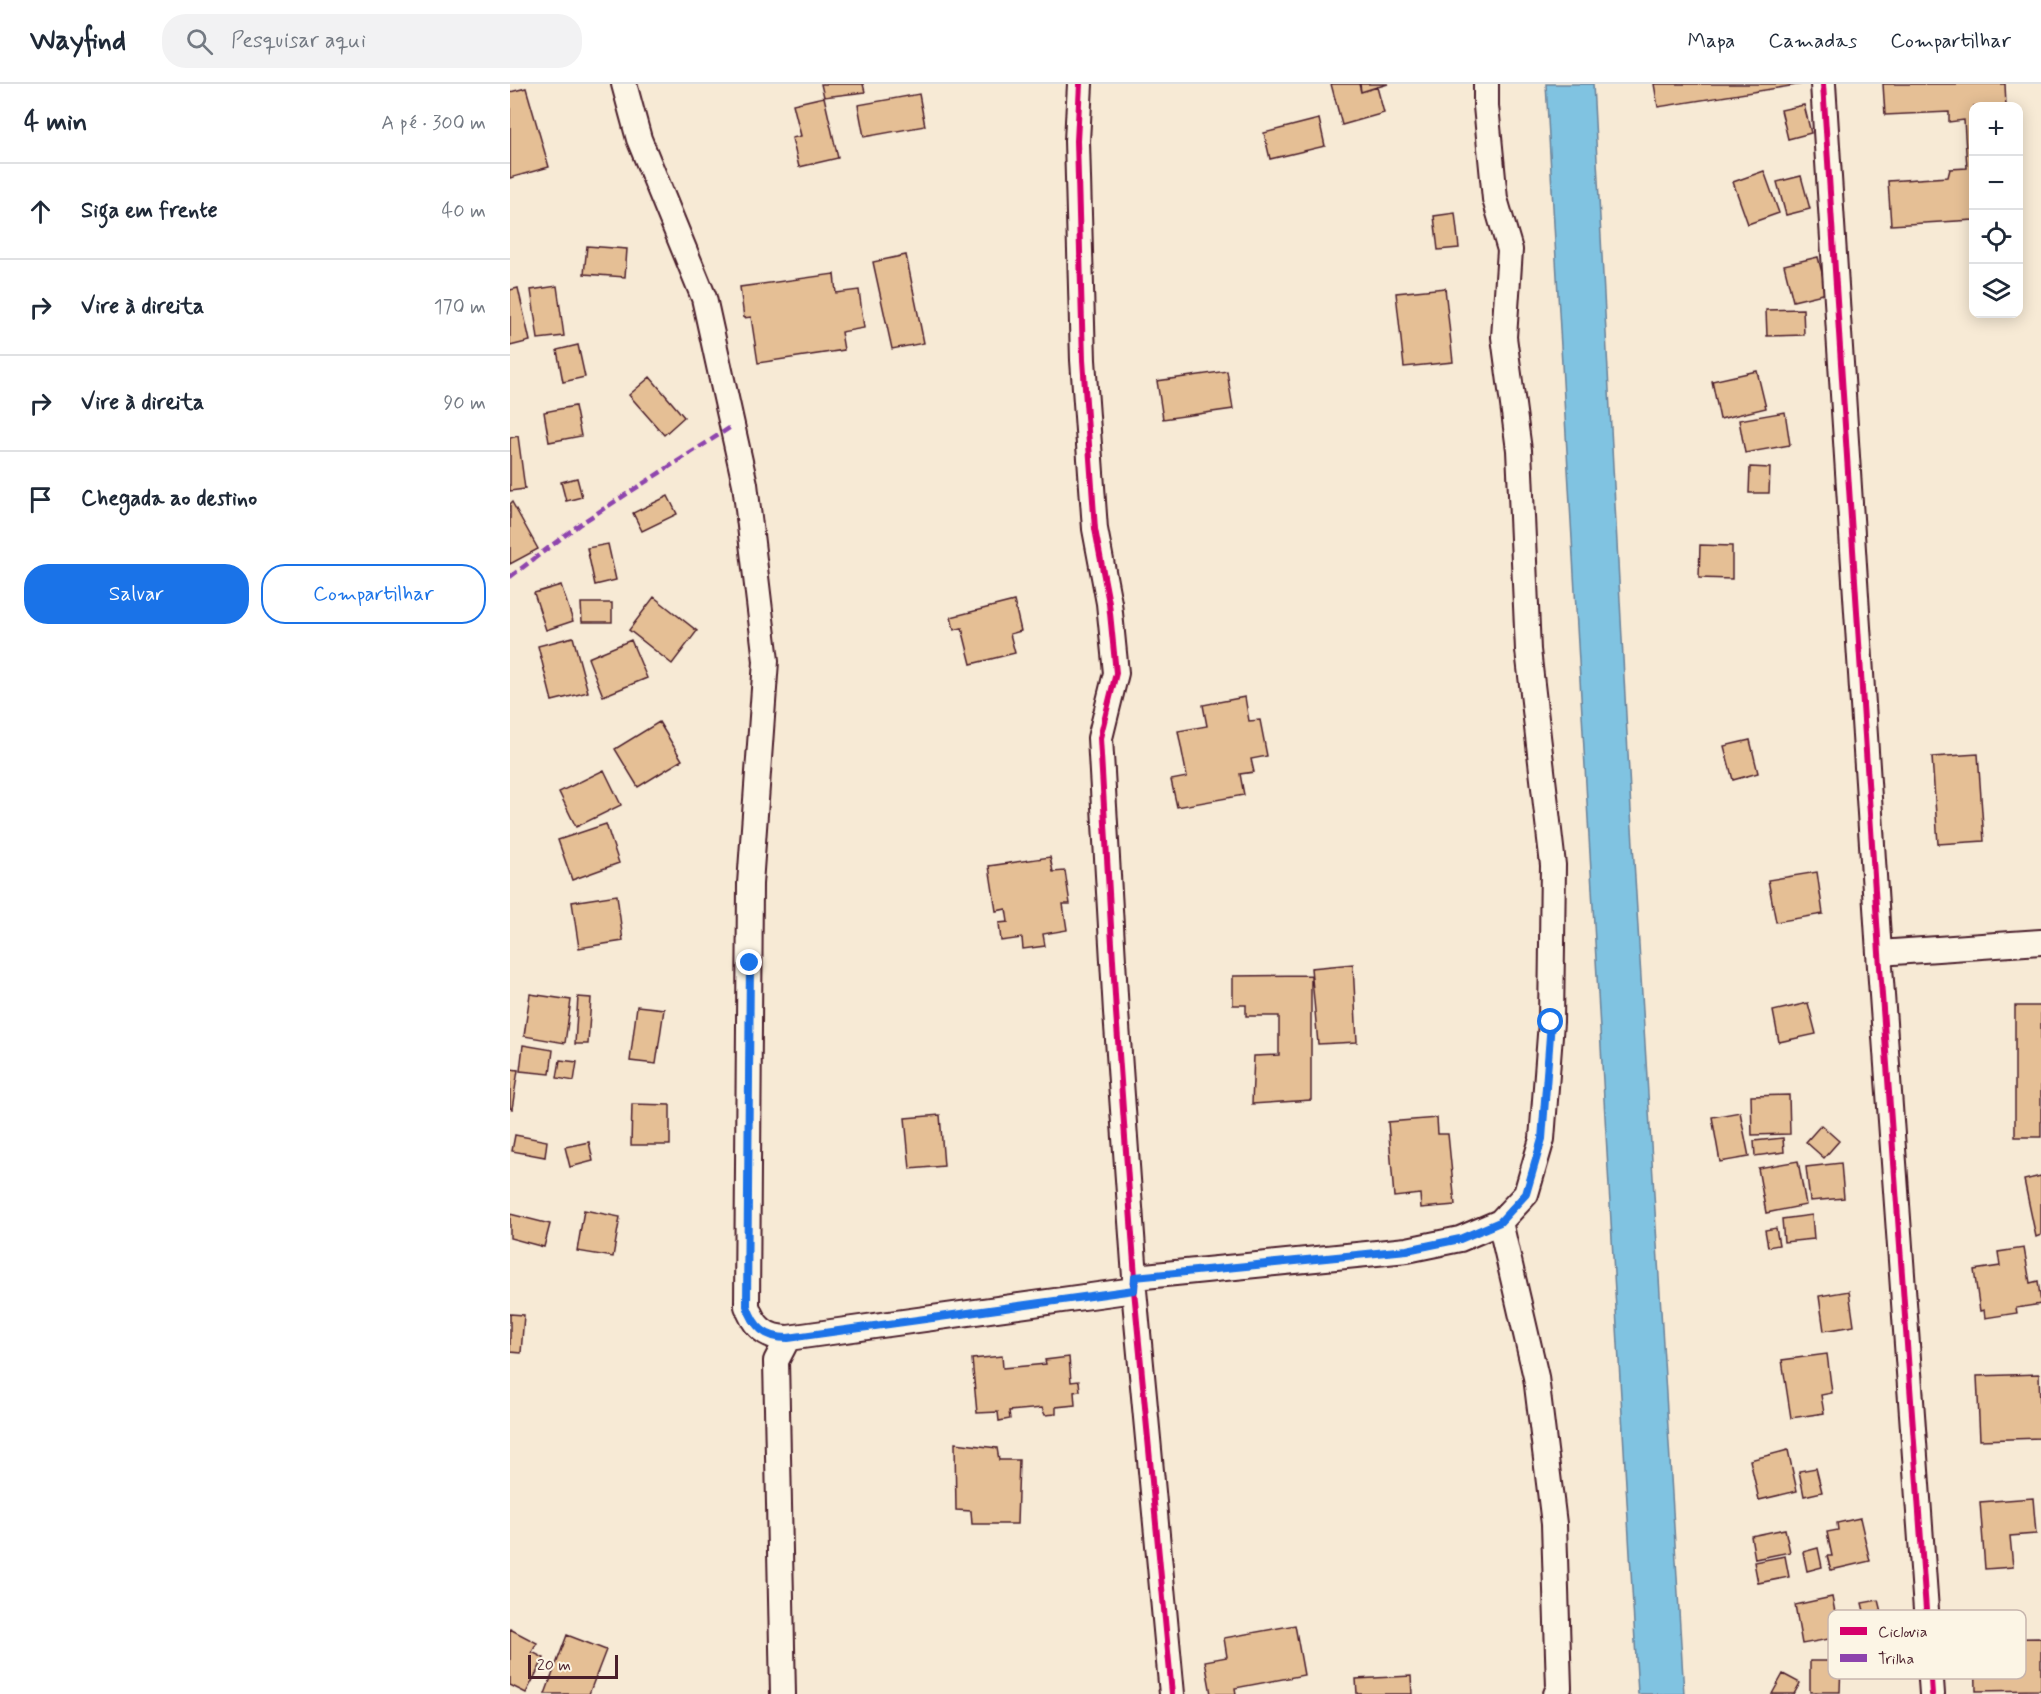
<!DOCTYPE html>
<html lang="pt">
<head>
<meta charset="utf-8">
<style>
  body { margin:0; font-family:Mynerve,sans-serif; background:#f2f2f3; color:#1f2937 }
  .controls { position:absolute; right:18px; top:18px; display:grid; overflow:hidden; border-radius:12px; box-shadow:0 3px 15px #0003 }
  .controls button { width:54px; height:54px; display:grid; place-items:center; padding:0; border:0; border-bottom:2px solid #e0e1e3; background:#fff; color:#1f2937; font:30px sans-serif }
  .scale { position:absolute; left:18px; bottom:15px; width:90px; box-sizing:border-box; padding-left:6px; border:3px solid #4a1f2b; border-top:0; font-size:16px; line-height:21px; white-space:nowrap; color:#4a1f2b; -webkit-text-stroke:4px #fcf5e5; paint-order:stroke }
  .stop { position:absolute; width:18px; height:18px; margin:-14px; border:4px solid #1a73e8; border-radius:50%; background:#fff }
  .stop.end { background:#1a73e8; border-color:#fff; box-shadow:0 2px 6px #0008 }
  .list { margin:0; padding:0; list-style:none }
  h2 { display:flex; justify-content:space-between; align-items:center; height:78px; margin:0; padding:0 24px; font-size:26px }
  h2 small { font-size:20px; font-weight:400; color:#747a83 }
  .list li { display:grid; grid-template-columns:39px 1fr auto; gap:18px; align-items:center; box-sizing:border-box; height:96px; padding:0 24px; border-top:2px solid #e0e1e3 }
  .list b { display:block; font-size:22px; white-space:nowrap }
  .list em { font-size:20px; font-style:normal; color:#747a83 }
  .actions { display:flex; gap:12px; padding:18px 24px }
  .actions a { flex:1; padding:14px 0; border:2px solid #1a73e8; border-radius:24px; text-align:center; font-size:21px; color:#1a73e8 }
  .actions .main { background:#1a73e8; color:#fff }
  .icon { flex:none; width:33px; height:33px; fill:none; stroke:currentColor; stroke-width:2; stroke-linecap:round; stroke-linejoin:round }
  .map { position:relative; flex:none; width:1531px; height:1610px; overflow:hidden }
  header { display:flex; align-items:center; gap:36px; box-sizing:border-box; height:84px; padding:0 30px; background:#fff; border-bottom:2px solid #e0e1e3 }
  header strong { font-size:28px }
  nav { display:flex; gap:33px; margin-inline-start:auto; font-size:21px }
  .search { width:420px; height:54px; background:#f2f2f3; display:flex; align-items:center; gap:15px; box-sizing:border-box; padding:0 21px; border-radius:24px; color:#747a83; font-size:22px }
  main { display:flex }
  aside { flex:1; background:#fff }
  .map>svg:first-child { display:block }
  .water { fill:#80c3e1; stroke:#6a8198; stroke-width:1.5 }
  .building { fill:#e5bf95; stroke:#4a1f2b; stroke-width:1.5 }
  .lines { fill:none; stroke-linecap:round; stroke-linejoin:round }
  .minor-casing { stroke:#4a1f2b; stroke-width:28 }
  .minor { stroke:#fcf5e5; stroke-width:24 }
  .quiet { stroke:#8e44ad; stroke-width:4.5; stroke-dasharray:9 4.5; stroke-linecap:butt }
  .cycleway-casing { stroke:#fcf5e5; stroke-width:10 }
  .cycleway { stroke:#d6006c; stroke-width:6 }
  .route { stroke:#1a73e8; stroke-width:8 }
  .key { fill:#fcf5e5; stroke:#c7b5ad; stroke-width:1.5 }
  .key-label { font-size:16px; fill:#4a1f2b }
</style>
</head>
<body>
<header>
<strong>Wayfind</strong>
<div class="search"><svg class="icon" aria-label="search" viewBox="0 0 24 24"><circle cx="10" cy="10" r="6"/><path d="M15 15l6 6"/></svg>Pesquisar aqui</div>
<nav><a>Mapa</a><a>Camadas</a><a>Compartilhar</a></nav>
</header>
<main>
<aside>
<h2>4 min<small>A pé · 300 m</small></h2>
<ul class="list">
<li><svg class="icon" aria-label="ahead" viewBox="0 0 24 24"><path d="M12 20V5M6 11l6-6 6 6"/></svg><div><b>Siga em frente</b></div><em>40 m</em></li>
<li><svg class="icon" aria-label="right" viewBox="0 0 24 24"><path d="M7 20v-9h11M14 6l5 5-5 5"/></svg><div><b>Vire à direita</b></div><em>170 m</em></li>
<li><svg class="icon" aria-label="right" viewBox="0 0 24 24"><path d="M7 20v-9h11M14 6l5 5-5 5"/></svg><div><b>Vire à direita</b></div><em>90 m</em></li>
<li><svg class="icon" aria-label="arrive" viewBox="0 0 24 24"><path d="M6 21V4h12l-3 4 3 4H6"/></svg><div><b>Chegada ao destino</b></div></li>
</ul>
<div class="actions"><a class="main">Salvar</a><a>Compartilhar</a></div>
</aside>
<div class="map">
<svg width="1531" height="1610" viewBox="0 0 1531 1610">
  <rect width="100%" height="100%" fill="#f7ead5"/>
  <filter id="ink" filterUnits="userSpaceOnUse"><feTurbulence type="fractalNoise" baseFrequency=".0167" numOctaves="2"/><feDisplacementMap in="SourceGraphic" scale="12" xChannelSelector="R" yChannelSelector="G"/><feConvolveMatrix kernelMatrix="1 2 1 2 8 2 1 2 1" color-interpolation-filters="sRGB"/></filter>
  <g filter="url(#ink)">
    <path class="water" d="M1036,0h47l38,727 53,883h-46z"/>
    <path class="building" d="M311,0h42l2,8 -41,5z
      M821,0h28l2,8 16,-5 7,26 -42,12z
      M850,0h28l-27,8z
      M1144,0h149l-145,23z
      M1373,0h122l1,22h-32v114l-83,5 -3,-44 60,-4 2,-8 17,-1 -3,-48 -15,2v-10l-64,3z
      M16,4l23,79 -39,11v-86z
      M409,10l6,32 -61,11 -6,-32z
      M314,13l14,61 -39,9 -7,-29 9,-2 -8,-32z
      M1294,21l7,28 -23,6 -7,-29z
      M809,35l6,27 -55,13 -6,-26z
      M1254,87l15,42 -31,11 -15,-42z
      M1291,92l9,33 -24,6 -9,-33z
      M945,129l4,35 -21,2 -4,-34z
      M77,162l40,3 -2,28 -41,-3z
      M396,171l18,88 -32,6 -19,-87z
      M1308,173l9,36 -34,8 -9,-36z
      M324,190l2,19 23,-3 5,38 -23,4 3,18 -86,13 -7,-46 -7,1 -4,-31z
      M47,202l7,50 -26,3 -7,-49z
      M8,204l12,53 -20,5v-56z
      M935,204l8,74 -49,5 -8,-74z
      M1293,225l1,26 -37,1 -1,-26z
      M68,261l7,32 -22,5 -6,-32z
      M717,287l6,38 -70,10 -6,-38z
      M1247,287l9,37 -46,11 -8,-38z
      M140,293l34,40 -20,18 -35,-40z
      M65,322l6,30 -32,6 -5,-30z
      M1275,328l5,33 -45,8 -6,-33z
      M8,352l7,53 -15,2v-53z
      M1240,383l20,1 -1,25h-20z
      M67,394l5,19 -16,4 -5,-19z
      M158,412l9,18 -35,17 -9,-18z
      M2,418l26,47 -28,15v-60z
      M98,460l8,36 -21,5 -8,-37z
      M1190,461l32,1v33l-33,-1z
      M51,501l12,36 -27,9 -12,-37z
      M144,513l43,34 -25,33 -43,-34z
      M504,517l7,30 -11,3 5,19 -44,11 -9,-36 -8,2 -3,-13z
      M71,519h31v19h-30z
      M63,553l15,55 -36,9 -14,-55z
      M121,556l16,38 -44,18 -15,-38z
      M735,613l4,24 11,-1 7,36 -16,3 3,13 -14,2 4,21 -67,12 -6,-27 16,-3 -9,-46 29,-5 -4,-21z
      M149,638l23,38 -44,27 -23,-38z
      M1240,656l8,33 -25,7 -9,-34z
      M1468,670l6,87 -46,3 -6,-87z
      M94,686l17,35 -45,22 -17,-35z
      M96,740l13,39 -47,17 -14,-40z
      M540,773l3,15 12,-1 5,33h-7l4,26 -24,4 2,12 -22,3 -1,-11 -21,3 -2,-18 9,-1 -2,-13 -10,2 -7,-45z
      M1307,788l6,42 -47,8 -8,-42z
      M107,811l6,46 -44,7 -7,-46z
      M843,880l4,78 -39,2 -7,-76z
      M801,891v125l-59,4 2,-48 25,-1v-39h-33v-11h-13v-29z
      M20,910l41,6 -6,43 -41,-7z
      M68,913l13,1 -3,46h-13z
      M1298,919l8,31 -37,8 -6,-31z
      M127,922l27,3 -8,55 -26,-3z
      M1505,922h26v131h-26z
      M13,961l30,5 -3,24 -30,-3z
      M50,976l17,2 -3,19 -17,-3z
      M0,985l8,1 -6,39 -2,-1z
      M1279,1011l1,39 -38,1 -1,-39z
      M122,1020l38,1v40h-39z
      M1230,1028l9,45 -29,5 -8,-45z
      M430,1031l4,51 -34,3 -5,-51z
      M927,1034l1,16h10l7,71 -34,3 -1,-14 -26,3 -6,-75z
      M1311,1041l18,16 -15,17 -18,-16z
      M5,1051l32,6 -2,16 -33,-6z
      M1273,1054l1,14 -29,4 -1,-15z
      M79,1058l4,19 -23,6 -5,-20z
      M1288,1077l8,44 -40,8 -8,-45z
      M1331,1079l3,35 -34,3 -4,-34z
      M1531,1092v59l-5,2 -12,-57z
      M74,1126l36,7 -7,40 -36,-6z
      M0,1130l40,10 -6,23 -34,-9z
      M1302,1131l2,24 -30,3 -2,-23z
      M1266,1144l3,17 -11,2 -3,-17z
      M1514,1164l6,35 8,-2 3,23 -25,4 1,5 -32,5 -1,-8 -4,1 -6,-41 26,-4 -2,-14z
      M1339,1207l5,35 -30,5 -5,-35z
      M0,1230l14,1 -3,38 -11,-1z
      M1317,1270l5,39 -11,2 3,18 -33,5 -9,-58z
      M492,1272l1,12 43,-4 -1,-4 24,-3 2,25 8,-1 1,10 -6,1 1,13 -19,2v7l-11,1 -3,-7 -33,3 1,8 -11,2 -1,-9 -21,1 -5,-54z
      M1529,1290l2,64 -61,2 -3,-64z
      M445,1359l42,5 2,12h20l-2,64h-45l-1,-13 -15,-1z
      M1278,1366l9,41 -38,9 -9,-40z
      M1306,1384l6,24 -18,4 -5,-25z
      M1523,1414l3,36 -26,2 3,31 -28,2 -5,-67z
      M1350,1434l10,43 -39,9 -4,-14h5l-5,-24 11,-2 -1,-7z
      M1275,1445l5,23 -35,7 -4,-23z
      M1308,1464l4,19 -15,4 -4,-19z
      M1275,1472l4,21 -31,6 -4,-21z
      M1322,1513l8,40 -38,7 -7,-39z
      M1368,1516l5,20 -16,3 -5,-20z
      M785,1541l9,50 -69,13 1,6h-25l-6,-33 22,-4 -3,-19z
      M0,1545l27,14 -5,9 12,6 -18,35 -16,-8z
      M57,1551l39,15 -17,44h-44z
      M1531,1554v52l-65,1 -1,-52z
      M1300,1577h31l-1,31h-30z
      M1273,1590l17,9 -6,11h-22z
      M901,1592l1,18h-55l-1,-15z"/>
    <g class="lines">
      <g class="minor-casing">
        <path id="minor" d="M114,0l15,55 65,159 41,186 21,177 -16,223 -3,422c7,20 18,32 41,32
          M570,0l-3,57 6,219 12,169 14,74 7,70 -16,65 16,274 19,265 -1,13 38,404
          M1313,0l56,869 53,741
          M1369,869l162,-11
          M990,1138l36,155 18,147 5,164 -3,6
          M625,1193l272,-27 53,-11 40,-17 26,-28 16,-55 9,-117 2,-157 -25,-215 -9,-200 -15,-113 6,-87 -15,-51 -9,-93v-22
          M273,1610l-7,-333 12,-23 346,-48"/>
      </g>
      <use href="#minor" class="minor"/>
      <path class="quiet" d="M0,493l70,-53 151,-97"/>
      <g class="cycleway-casing">
        <path id="cycleway" d="M570,0l-3,57 6,219 12,169 14,74 7,70 -16,65 16,274 19,265 -1,13 38,404
          M1313,0l56,869 53,741"/>
      </g>
      <use href="#cycleway" class="cycleway"/>
    </g>
  </g>
  <g class="lines" filter="url(#ink)">
    <path class="route" d="M240,879l-3,343c7,21 18,32 41,32l346,-48 1,-13 272,-27 53,-11 40,-17 26,-28 16,-55 9,-117"/>
  </g>
  <rect x="1318" y="1526" width="198" height="69" rx="9" class="key"/>
  <rect x="1330" y="1543" width="27" height="8" fill="#d6006c"/>
  <rect x="1330" y="1570" width="27" height="8" fill="#8e44ad"/>
  <g class="key-label">
    <text x="1368" y="1553">Ciclovia</text>
    <text x="1368" y="1580">Trilha</text>
  </g>
</svg>
<div class="controls">
<button>+</button>
<button>−</button>
<button><svg class="icon" aria-label="locate" viewBox="0 0 24 24"><circle cx="12" cy="12" r="6"/><path d="M12 2v4M12 18v4M2 12h4M18 12h4"/></svg></button>
<button><svg class="icon" aria-label="layers" viewBox="0 0 24 24"><path d="M12 4l9 5-9 5-9-5zM3 14l9 5 9-5"/></svg></button>
</div>
<div class="scale">20 m</div>
<div class="stop" style="left:1041px;top:938px"></div>
<div class="stop end" style="left:240px;top:879px"></div>
</div>
</main>
</body>
</html>
